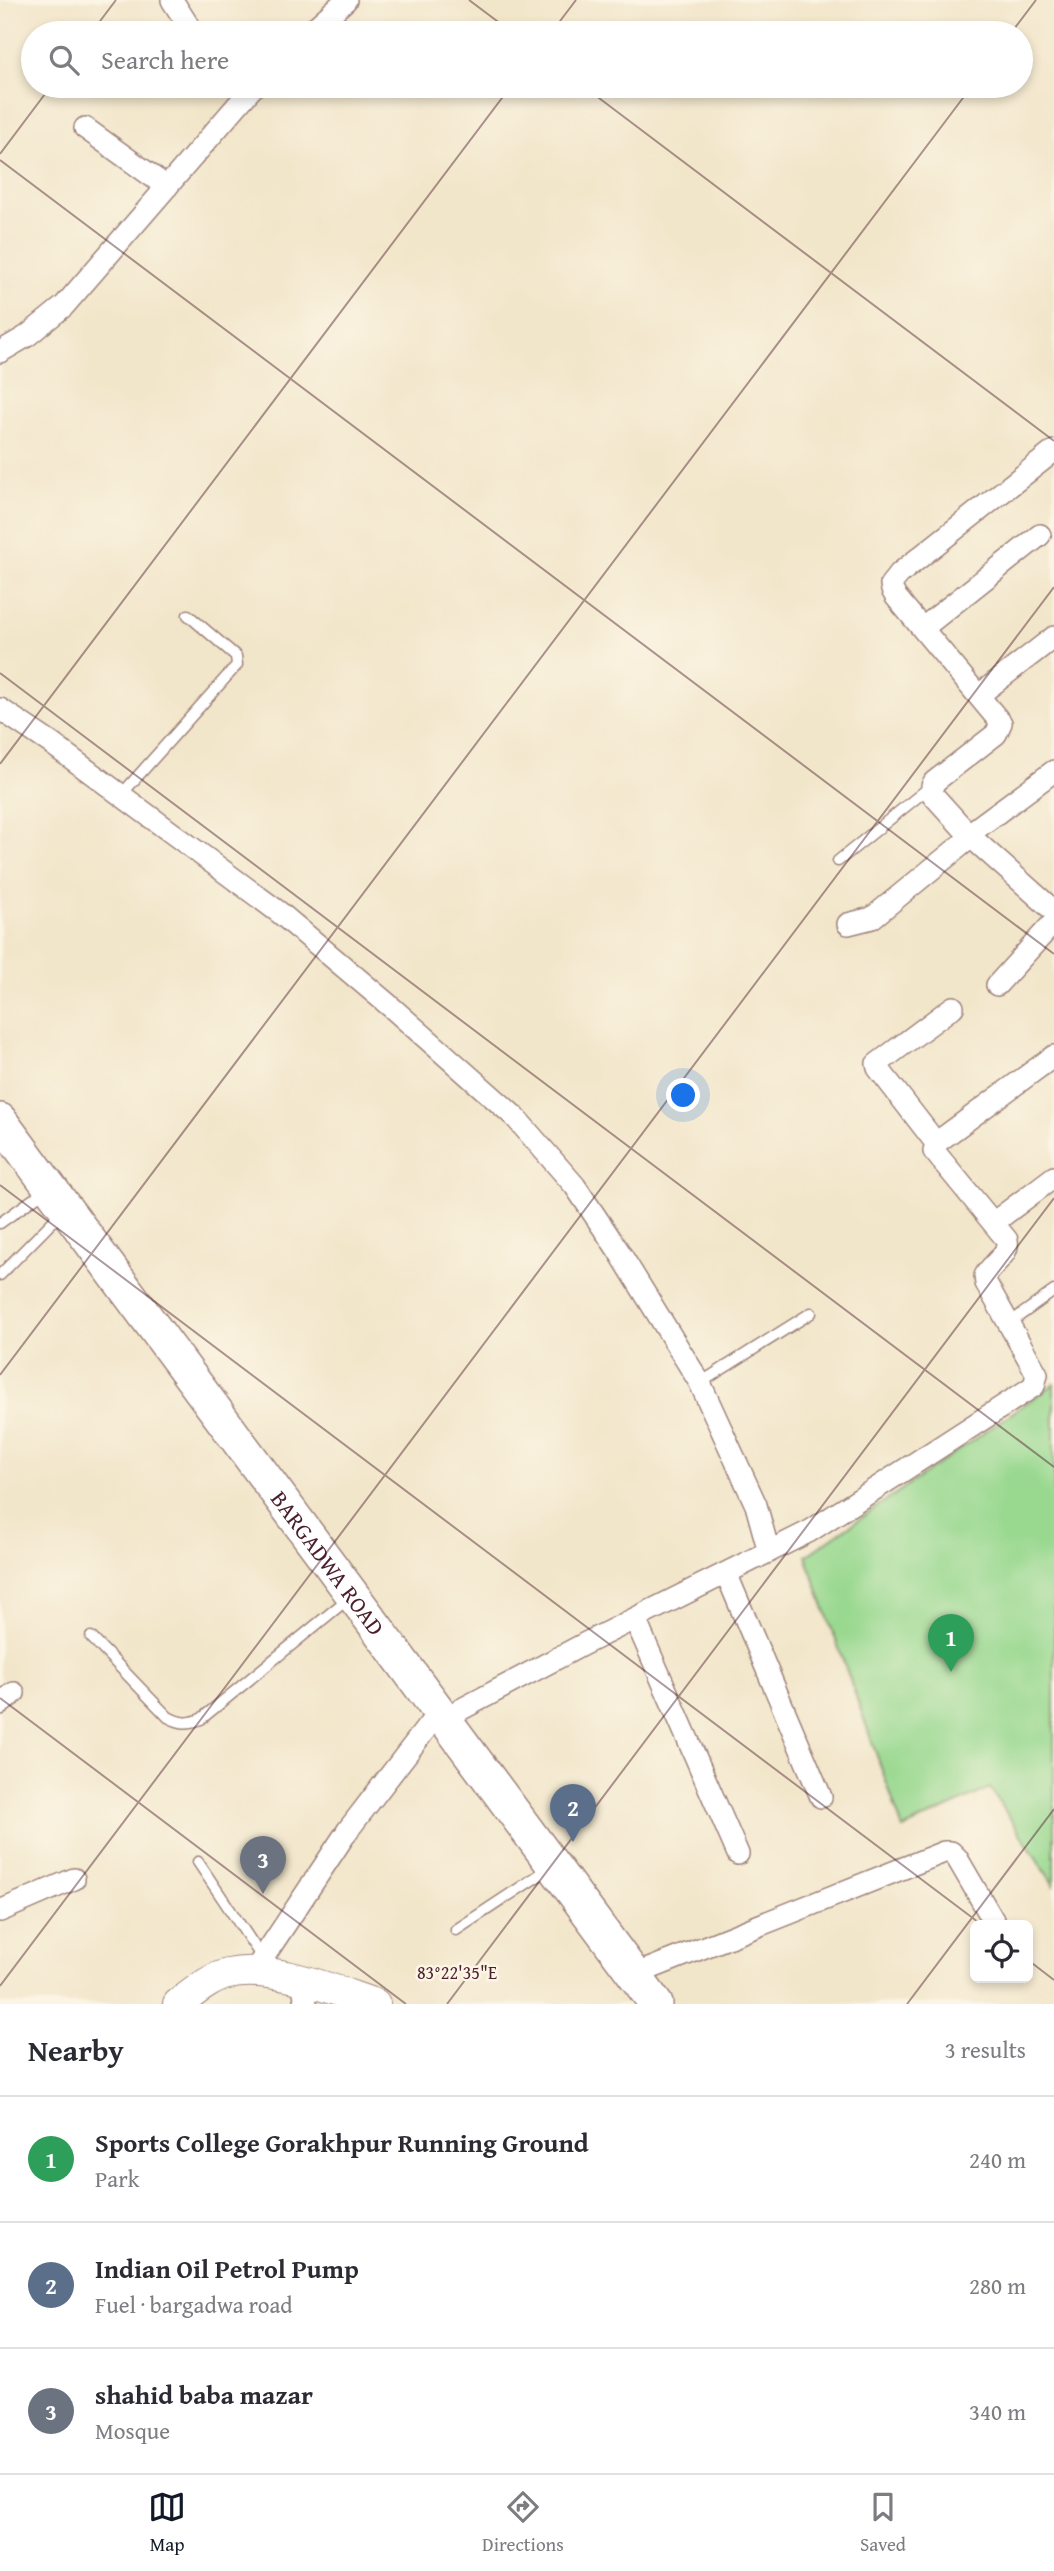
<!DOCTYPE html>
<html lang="en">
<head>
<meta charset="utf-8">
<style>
  body { margin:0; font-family:"Gentium Book Plus",serif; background:#f7f7f7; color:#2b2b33 }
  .controls { position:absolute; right:21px; bottom:21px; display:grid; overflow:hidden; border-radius:10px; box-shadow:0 4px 10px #0003 }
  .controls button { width:63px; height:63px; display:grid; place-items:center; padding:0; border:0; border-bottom:2px solid #e1e1e2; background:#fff; color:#2b2b33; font:35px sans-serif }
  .you { position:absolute; left:684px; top:1096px; width:24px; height:24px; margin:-18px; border:5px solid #fff; border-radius:50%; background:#1a73e8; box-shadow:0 0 0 10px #1a73e833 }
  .badge { display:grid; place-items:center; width:46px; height:46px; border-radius:50%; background:#111827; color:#fff; font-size:23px; font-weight:700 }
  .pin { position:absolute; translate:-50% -58px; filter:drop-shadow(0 2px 4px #0008) }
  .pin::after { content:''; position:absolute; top:37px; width:24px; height:21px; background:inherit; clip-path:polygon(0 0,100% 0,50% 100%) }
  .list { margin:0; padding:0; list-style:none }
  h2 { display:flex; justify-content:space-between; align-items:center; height:91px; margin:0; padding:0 28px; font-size:30px }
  h2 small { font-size:23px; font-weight:400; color:#7c7c81 }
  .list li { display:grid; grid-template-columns:46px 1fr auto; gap:21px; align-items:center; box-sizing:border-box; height:126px; padding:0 28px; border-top:2px solid #e1e1e2 }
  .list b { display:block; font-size:26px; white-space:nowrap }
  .list p { margin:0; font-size:23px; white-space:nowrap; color:#7c7c81 }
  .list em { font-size:23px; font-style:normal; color:#7c7c81 }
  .icon { flex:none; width:38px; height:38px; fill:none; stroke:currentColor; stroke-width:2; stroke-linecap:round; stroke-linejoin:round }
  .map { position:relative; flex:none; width:1054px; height:2004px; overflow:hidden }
  .search { position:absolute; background:#fff; box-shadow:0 4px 10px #0003; left:21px; right:21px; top:21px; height:77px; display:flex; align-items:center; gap:18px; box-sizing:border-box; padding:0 24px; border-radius:38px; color:#7c7c81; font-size:26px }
  .sheet { height:469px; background:#fff }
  nav { display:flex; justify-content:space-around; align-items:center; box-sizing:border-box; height:98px; border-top:2px solid #e1e1e2; background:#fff; font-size:19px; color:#7c7c81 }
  nav a { display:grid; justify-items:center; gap:4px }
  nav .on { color:#111827 }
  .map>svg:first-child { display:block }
  .green { fill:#98d88f; stroke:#717c5d; stroke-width:2 }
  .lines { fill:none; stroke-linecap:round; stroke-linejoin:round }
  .lane-casing { stroke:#9e827a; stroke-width:13 }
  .street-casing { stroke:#9e827a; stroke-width:24 }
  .secondary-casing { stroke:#9e827a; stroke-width:32 }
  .primary-casing { stroke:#9e827a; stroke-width:36 }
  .lane { stroke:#fff; stroke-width:10 }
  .street { stroke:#fff; stroke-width:21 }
  .secondary { stroke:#fff; stroke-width:30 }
  .primary { stroke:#fff; stroke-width:33 }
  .ticks { fill:none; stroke:#4a1f2b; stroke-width:2; stroke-opacity:0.45 }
  .labels { text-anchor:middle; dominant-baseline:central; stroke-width:5; stroke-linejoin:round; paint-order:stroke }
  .street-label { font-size:23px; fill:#4a1f2b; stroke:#fcf5e5 }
  .ticks-label { font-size:18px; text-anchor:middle; fill:#4a1f2b; stroke:#fcf5e5; stroke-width:5; stroke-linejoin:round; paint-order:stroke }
</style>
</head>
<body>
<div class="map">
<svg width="1054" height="2004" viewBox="0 0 1054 2004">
  <rect width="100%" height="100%" fill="#fcf5e5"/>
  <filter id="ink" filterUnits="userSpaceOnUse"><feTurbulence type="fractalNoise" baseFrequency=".0143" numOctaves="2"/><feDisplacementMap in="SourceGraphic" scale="14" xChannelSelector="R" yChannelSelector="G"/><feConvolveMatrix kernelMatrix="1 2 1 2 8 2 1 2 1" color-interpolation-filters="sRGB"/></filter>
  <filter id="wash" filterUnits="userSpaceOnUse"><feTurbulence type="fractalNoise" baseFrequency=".00686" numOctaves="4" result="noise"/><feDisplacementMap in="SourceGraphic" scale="28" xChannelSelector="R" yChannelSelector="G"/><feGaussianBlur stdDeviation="1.57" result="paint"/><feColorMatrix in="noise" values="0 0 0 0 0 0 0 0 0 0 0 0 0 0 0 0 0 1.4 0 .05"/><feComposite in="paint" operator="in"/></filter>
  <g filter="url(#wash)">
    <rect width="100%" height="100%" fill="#f2e6ca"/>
    <path class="green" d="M1054,1384v501l-64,-97 -87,41 -97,-273z"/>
  </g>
  <g filter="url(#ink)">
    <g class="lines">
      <g class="lane-casing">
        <path id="lane" d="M121,795l116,-130 -1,-9 -48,-41
          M838,861l93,-75
          M0,1223l46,-33
          M0,1275l62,-63
          M1008,1324l46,-33
          M700,1383l111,-70
          M91,1637l77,80c13,7 20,7 33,2l148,-121
          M198,1862l65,97
          M456,1930l94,-62"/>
      </g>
      <g class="street-casing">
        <path id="street" d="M172,0l21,33
          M309,33l37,-33
          M85,128l82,59
          M0,352l27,-16 37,-30 190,-220
          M1054,451l-154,122 -9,11 1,6 4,7 105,126 -5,11 -62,48 -2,4 1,9 38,42 83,74
          M923,628l117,-93
          M979,695l75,-58
          M0,709l52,35 228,169 110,93 125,111 60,69 43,64 82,133 56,122 13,47
          M969,834l85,-63
          M848,924l24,-6 99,-81
          M997,985l57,-63
          M936,1143l-58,-75 -1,-4 76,-57
          M993,1223l61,-46
          M726,1573l95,224
          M635,1619l103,235
          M0,1704l14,-11
          M443,1719l141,-75 226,-113 224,-145 3,-12 -51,-91 -1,-7c6,-12 25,-21 22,-36l-73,-89 2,-8 118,-87
          M0,1911l74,-32
          M253,1973l95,-143 90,-117
          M634,1975l310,-123h7l6,6 39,67
          M302,1979l4,25"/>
      </g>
      <g class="secondary-casing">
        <path id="secondary" d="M178,2004c15,-11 32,-26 50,-30 45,-10 105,16 147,30"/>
      </g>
      <g class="primary-casing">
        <g id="primary">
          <path id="s1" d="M0,1120l656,884"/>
        </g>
      </g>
      <use href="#lane" class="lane"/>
      <use href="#street" class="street"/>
      <use href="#secondary" class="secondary"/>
      <use href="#primary" class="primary"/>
    </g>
  </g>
  <path class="ticks" d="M469,0l44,33M91,33l25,-33M551,33l25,-33M1011,33l25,-33M583,86l471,355M0,154l51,-68M0,160l1054,794M0,673l1054,794M0,764l511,-678M0,1185l982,740M0,1375l972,-1289M0,1698l406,306M1028,1960l26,20M0,1986l1054,-1399M447,2004l607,-806M907,2004l147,-195"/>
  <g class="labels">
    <g class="street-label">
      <text stroke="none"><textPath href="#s1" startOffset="551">BARGADWA ROAD</textPath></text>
    </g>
  </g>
  <g class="ticks-label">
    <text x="457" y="1979">83°22'35"E</text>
  </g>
</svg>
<div class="controls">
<button><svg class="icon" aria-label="locate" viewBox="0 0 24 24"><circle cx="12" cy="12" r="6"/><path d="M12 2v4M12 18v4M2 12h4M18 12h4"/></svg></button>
</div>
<div class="you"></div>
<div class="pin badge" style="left:951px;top:1672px;background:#2e9e5b">1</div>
<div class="pin badge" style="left:573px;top:1842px;background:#5c6f8a">2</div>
<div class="pin badge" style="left:263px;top:1894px;background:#6b7280">3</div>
<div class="search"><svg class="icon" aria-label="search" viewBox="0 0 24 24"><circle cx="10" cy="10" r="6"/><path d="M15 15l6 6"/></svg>Search here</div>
</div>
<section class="sheet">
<h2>Nearby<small>3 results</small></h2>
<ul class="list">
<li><span class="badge" style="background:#2e9e5b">1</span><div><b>Sports College Gorakhpur Running Ground</b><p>Park</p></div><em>240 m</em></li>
<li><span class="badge" style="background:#5c6f8a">2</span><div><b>Indian Oil Petrol Pump</b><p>Fuel · bargadwa road</p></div><em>280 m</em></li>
<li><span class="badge" style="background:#6b7280">3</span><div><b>shahid baba mazar</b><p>Mosque</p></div><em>340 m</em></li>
</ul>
</section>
<nav>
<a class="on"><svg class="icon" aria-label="map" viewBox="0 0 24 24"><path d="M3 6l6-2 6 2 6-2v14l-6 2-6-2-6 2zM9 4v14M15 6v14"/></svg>Map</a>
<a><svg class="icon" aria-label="directions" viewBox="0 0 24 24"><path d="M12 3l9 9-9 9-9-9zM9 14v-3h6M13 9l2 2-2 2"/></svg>Directions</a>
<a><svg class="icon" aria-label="saved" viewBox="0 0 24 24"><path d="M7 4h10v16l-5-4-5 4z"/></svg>Saved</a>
</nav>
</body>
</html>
